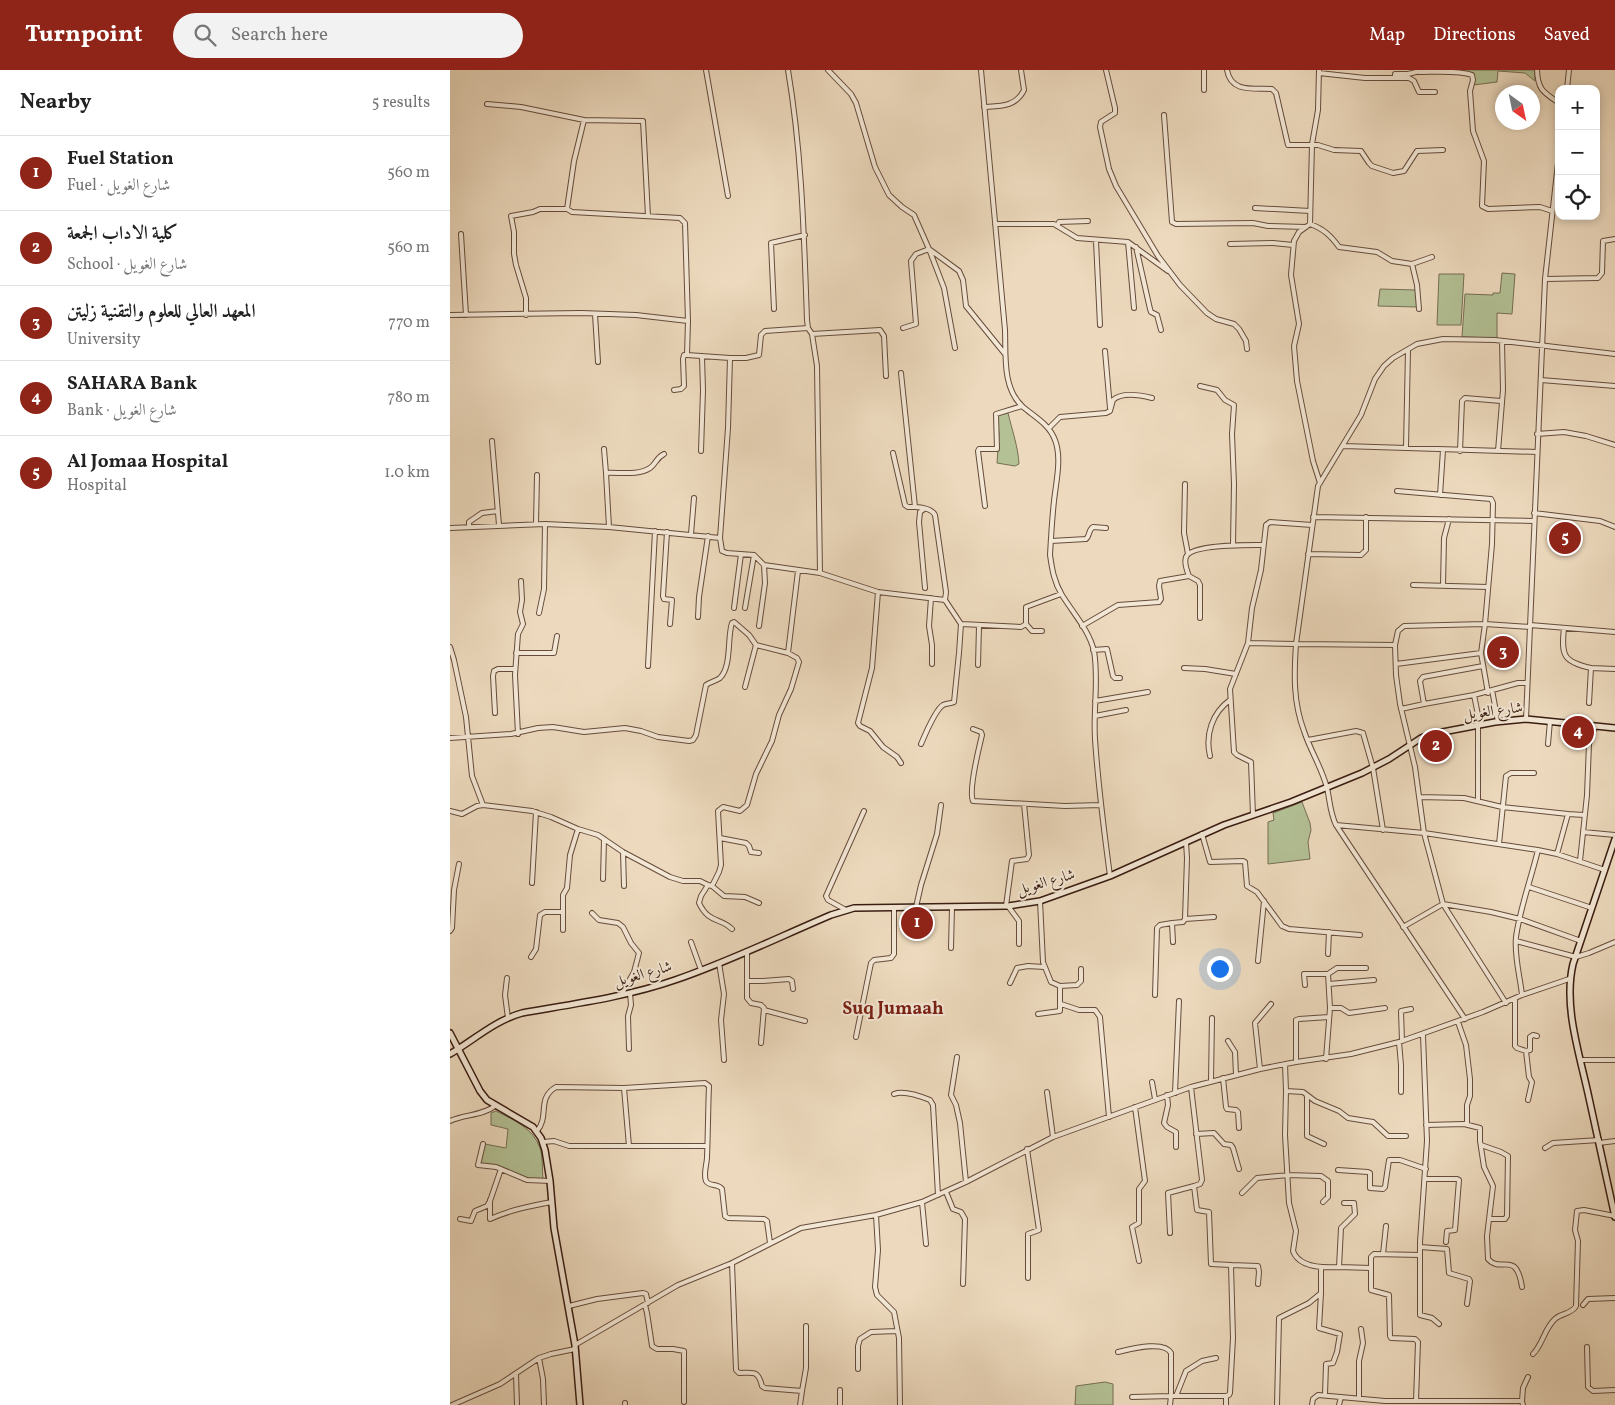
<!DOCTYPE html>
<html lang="en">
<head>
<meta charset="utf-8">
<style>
  body { margin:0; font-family:Vollkorn,Amiri,serif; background:#f2f2f2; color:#222 }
  .controls { position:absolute; right:15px; top:15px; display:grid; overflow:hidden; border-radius:10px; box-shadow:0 2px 8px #0003 }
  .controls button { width:45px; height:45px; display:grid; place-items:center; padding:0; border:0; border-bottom:1px solid #e0e0e0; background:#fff; color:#222; font:25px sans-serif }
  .compass { position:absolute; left:1045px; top:15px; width:45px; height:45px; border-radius:50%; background:#fff; box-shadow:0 2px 8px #0003; rotate:147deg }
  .you { position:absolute; left:769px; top:898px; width:18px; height:18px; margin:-12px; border:4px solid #fff; border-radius:50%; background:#1a73e8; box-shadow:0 0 0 8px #1a73e833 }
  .badge { display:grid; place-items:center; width:32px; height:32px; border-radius:50%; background:#8f2418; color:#fff; font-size:16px; font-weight:700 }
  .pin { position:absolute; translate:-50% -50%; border:2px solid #fff; box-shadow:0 1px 5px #0006 }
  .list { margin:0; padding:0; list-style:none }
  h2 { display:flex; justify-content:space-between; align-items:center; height:65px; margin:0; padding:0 20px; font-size:21px }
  h2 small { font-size:16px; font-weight:400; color:#767676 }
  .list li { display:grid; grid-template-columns:32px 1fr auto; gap:15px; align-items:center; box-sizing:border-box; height:75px; padding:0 20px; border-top:1px solid #e0e0e0 }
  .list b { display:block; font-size:19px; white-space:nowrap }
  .list p { margin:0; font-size:16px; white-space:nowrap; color:#767676 }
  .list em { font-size:16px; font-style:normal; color:#767676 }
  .icon { flex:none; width:28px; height:28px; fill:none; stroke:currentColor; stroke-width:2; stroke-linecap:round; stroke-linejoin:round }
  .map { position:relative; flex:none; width:1165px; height:1335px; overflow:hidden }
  header { display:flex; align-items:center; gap:30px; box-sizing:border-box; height:70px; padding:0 25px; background:#8f2418; color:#fff }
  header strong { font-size:24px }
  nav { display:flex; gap:28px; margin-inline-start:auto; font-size:18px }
  .search { width:350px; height:45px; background:#f2f2f2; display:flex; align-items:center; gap:12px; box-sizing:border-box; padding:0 18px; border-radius:28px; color:#767676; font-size:19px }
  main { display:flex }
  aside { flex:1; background:#fff }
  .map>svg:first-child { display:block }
  .green { fill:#b3c195; stroke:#766e53 }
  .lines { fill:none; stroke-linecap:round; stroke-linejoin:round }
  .street-casing { stroke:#664c3c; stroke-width:6 }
  .secondary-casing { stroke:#391c11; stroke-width:8 }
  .street { stroke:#f3e7d5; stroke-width:4 }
  .secondary { stroke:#f3e7d5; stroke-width:5 }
  .labels { text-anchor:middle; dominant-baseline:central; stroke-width:4; stroke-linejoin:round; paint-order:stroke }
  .street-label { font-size:15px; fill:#391c11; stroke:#f3e7d5 }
  .quarter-label { font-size:18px; font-weight:bold; fill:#7a1f14; stroke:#f3e7d5 }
</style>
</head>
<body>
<header>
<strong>Turnpoint</strong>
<div class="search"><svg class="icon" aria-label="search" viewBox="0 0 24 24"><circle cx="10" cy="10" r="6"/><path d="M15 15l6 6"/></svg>Search here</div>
<nav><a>Map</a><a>Directions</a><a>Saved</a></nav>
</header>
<main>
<aside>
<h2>Nearby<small>5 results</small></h2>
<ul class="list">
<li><span class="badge">1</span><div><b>Fuel Station</b><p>Fuel · شارع الغويل</p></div><em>560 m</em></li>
<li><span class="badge">2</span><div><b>كلية اﻻداب الجمعة</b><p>School · شارع الغويل</p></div><em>560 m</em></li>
<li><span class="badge">3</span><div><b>المعهد العالي للعلوم والتقنية زليتن</b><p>University</p></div><em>770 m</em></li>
<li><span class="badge">4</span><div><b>SAHARA Bank</b><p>Bank · شارع الغويل</p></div><em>780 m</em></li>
<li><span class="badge">5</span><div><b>Al Jomaa Hospital</b><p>Hospital</p></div><em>1.0 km</em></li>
</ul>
</aside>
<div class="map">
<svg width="1165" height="1335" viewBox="0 0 1165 1335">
  <rect width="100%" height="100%" fill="#eddabe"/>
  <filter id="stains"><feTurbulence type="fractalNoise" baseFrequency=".004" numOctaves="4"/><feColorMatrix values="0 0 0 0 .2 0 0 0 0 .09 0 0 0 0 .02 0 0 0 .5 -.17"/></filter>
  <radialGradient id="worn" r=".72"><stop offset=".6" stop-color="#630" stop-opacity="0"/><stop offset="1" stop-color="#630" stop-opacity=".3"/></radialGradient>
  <path class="green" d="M995,0h90v11l-10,-8 -27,-2 -1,11 -24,3 1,-12h-28z
    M1052,203l13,1 -3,40 -15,-1v25l-35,-1 3,-43 28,1v-2h7z
    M989,204h25l-3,51h-24z
    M930,219l36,1 1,17 -39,-1z
    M558,343c4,17 10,33 11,51l-4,2 -18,-3 2,-29 -2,-18z
    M852,732l8,21 1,7 -3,12 2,17 -42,5v-42l6,-2 -1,-7z
    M46,1041c18,9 37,17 44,37 3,9 2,21 3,31h-14l-27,-12 -22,-4 5,-19 21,4 2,-19 -17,-4v-12z
    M655,1312l8,2v21h-38l1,-19z"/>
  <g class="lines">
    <g class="street-casing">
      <path id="street" d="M256,0l22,126
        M338,0c14,83 16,166 19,250l1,8 4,6 5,32 3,207
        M378,0l23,24 5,9 19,64 14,28 13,12 12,8 15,34 30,22 4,9 3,26 39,48
        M531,0l24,260c1,25 -3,58 18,77 12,10 26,17 32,33 7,18 1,42 -1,61 -2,18 -3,36 -4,54 2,14 4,27 12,40 11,18 27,35 32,56 5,29 -1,59 1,88 3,46 9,92 15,137
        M656,0l9,38v5l-14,9 -1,5 9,42 7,17 42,70 22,29 27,28 9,6 18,5 5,5 7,12 1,8
        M754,0v20
        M777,0c4,23 26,18 45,19l4,4 12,52h30l16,5 27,1 8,12 3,3 21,7 11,-2 13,-20 26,-1
        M869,0l-1,40 -6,34 -2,80 -11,8 -5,9 -3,34 8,49 -5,22 3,35 16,80 7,22
        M1087,0c1,20 6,22 22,33
        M969,2c15,0 40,-2 53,3l1,5 -3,11 3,40 11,30 -2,45 6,3 52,-2 12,4
        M869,3l46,5h44l5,3 5,11h16
        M945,7v-3h13l12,-3
        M1117,19l2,-19
        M37,34l34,3 63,13 59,1 5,95
        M534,37c16,-1 32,0 40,-17l-3,-20
        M714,45l8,107 4,2 77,-1 15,3 38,1
        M805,138l55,3
        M117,139l7,-48 10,-41
        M545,154h59l23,14 51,4 40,29
        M860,154c14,5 21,12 29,23l38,5 15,9 20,3 5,21 2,24
        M607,156l2,-4 29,-1
        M11,164l5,81
        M646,171l4,84
        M678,172l6,66
        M780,174l43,-1 20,2
        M686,177l14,62 1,3 6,3 4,15
        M962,194l20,-7
        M1095,209l53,-1 4,-5 1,-32 12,-2
        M324,239l-3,-66 34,-8
        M145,244l3,48
        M0,245l132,-2 54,2 52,6 -1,34h-3l-1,4 1,27 -3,3 -7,1
        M76,245v-17l-10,-33 -2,-11v-22l-3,-16 22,-4 7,-3h27l5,3 108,6 5,5 3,98
        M453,258l13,-4 -5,-63 5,-7 13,-5 15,39 11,60
        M362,264l68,-4 4,6 2,40
        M655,281l5,57
        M237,285l43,3 -2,70 -8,110 2,13 5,2 27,2 10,10 56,8 58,19 67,8
        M280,288h16l13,-3 2,-20 4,-4 43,-3
        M451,303l14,134c7,0 17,2 20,8l11,77 -1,8 16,24 60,3 5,-3v-17l35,-13
        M1091,310l74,6
        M750,316l17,4 8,10 9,5 -2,29 2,50 -1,61
        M599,358l11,-11 46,-4 4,-2 3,-11c9,-8 27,-5 39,-2
        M1087,364l27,-2 22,4 29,9
        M42,371l7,84
        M893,376l194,6
        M956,377l2,-97
        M154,379l2,24
        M251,381l2,-61 -1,-33
        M1010,381l2,-50 3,-3 36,3
        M1048,381l5,-61 -1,-49
        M443,383l12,52 3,2h7
        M735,414l-1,49 4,21
        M947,421l94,8 2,4 -1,41 -7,80 45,3
        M990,425l3,-45
        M535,436l-7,-55 1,-2h18l-1,-35 26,-8
        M474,439l-4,3 -1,10 6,66
        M1084,443l66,8 15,6
        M863,447l221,4
        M86,454l1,-49
        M19,457v-5l13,-9 16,-2
        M159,457l-3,-54c13,-1 32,3 44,-5 6,-4 6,-10 14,-14
        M0,458l95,-4 64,3 111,11
        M217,462l-4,64 1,3 8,1 -2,24
        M241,464l3,-36
        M601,471l35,-2c4,-3 2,-9 7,-12l13,1
        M858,484l53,1 5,-5v-33
        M739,506c-2,-5 -5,-14 -3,-19 5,-13 63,-12 77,-12
        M963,515l75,2
        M993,516l1,-48 5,-19
        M428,522l-6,76 -14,55 2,3 10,5 13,16 14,10 4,6
        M481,528l-2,28 3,19v19
        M284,538l7,-54
        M295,538l9,-53
        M89,543l5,-24 1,-65
        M248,547l1,-20 9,-61
        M576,554l6,7h10
        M1080,555l85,7
        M309,556l6,-43 -1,-18
        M632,556l36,-21 41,-3 2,-3 -2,-13 1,-5 29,-5 9,5 2,4v33
        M1114,558c-3,27 -1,34 27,40
        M798,573l48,1c-2,30 -3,58 8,87 6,19 18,37 23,57 3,13 3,25 9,37l129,194
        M945,575l-99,-1 22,-158 43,-71 14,-36 9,-13 9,-8 24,-14 26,-5 52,1 120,14
        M0,577l4,13 12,57 6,59 11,29
        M643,580l14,-1 6,27 2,2h5
        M66,583h38l3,-17
        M338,583l10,-82
        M946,594l85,-11
        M528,595l1,-39
        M198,596l7,-135
        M734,598l21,1 31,5
        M295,617l11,-42
        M1042,620l6,32
        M1038,623l-7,-40 4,-29 -81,2 -6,5 -3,14 1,30 4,29 15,63 9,66 19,71 63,99
        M1024,625l44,-12h9
        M645,631l53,-9
        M1139,633l2,-35 24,1
        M951,639l23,-5
        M45,643l-2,-37 1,-5 4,-2h17
        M645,646l31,-6
        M1076,649l19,-440 14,-125
        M1030,655l-6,-30 -50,9 -4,-23 3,-4 60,-11
        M523,659l8,3 1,3c-3,13 -14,55 -9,66l92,5 36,-1
        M68,664l-3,-59 3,-41 5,-10 -3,-12 2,-12 -1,-19
        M0,668l61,-4 27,-6 15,-1 31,5 41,-4 16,3 17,6 31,4 4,-1 3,-5 10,-50c4,-3 10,-4 14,-7 12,-12 7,-41 12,-55l2,-1 15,13 7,10 32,8 9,5 2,4 -8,27 -12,26 -7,26 -16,33 -9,31 -7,6 -17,-4 -5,4 3,54 -2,7 -7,14 -4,-1 -7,11 -2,7c10,21 21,14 33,26
        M858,670l48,-9 7,2 10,35 10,62
        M471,674c4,-9 14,-34 22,-39 4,-2 7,-1 11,-3l5,-49 2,-29
        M1098,674l2,-23
        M760,686c-5,-21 2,-43 20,-56
        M969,727l45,1 38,9 66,7
        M1028,730v-74
        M0,741l12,3 15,-8 6,-1 49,6 19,6 27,12 20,6 25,17 47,25 13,4h17l8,4
        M803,745l-2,-53 -14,-7 -3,-3 -4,-63 18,-46 4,-35 9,-38 5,-45 4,-3 42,3
        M886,755l88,8 114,17 19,4 48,16
        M1133,762l32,3
        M752,764l8,28 33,-1 2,1 2,24 10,6 25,34 7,3 71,6
        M270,768l26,5 3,3 2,6 8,1
        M1049,774l7,-68 5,-3h23
        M173,782l1,34
        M1107,784l11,-40 16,1
        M1130,791l7,-66 2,-51 6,-18
        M153,809l1,-40
        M82,813l4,-71
        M262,816l12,10 21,1 14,6
        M1079,817l63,21
        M590,831l3,61 8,20 9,4 17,-1 4,-4v-12
        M556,836l6,-45 15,-2 2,-4 -5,-51
        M558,836l11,15v23
        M466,837l5,-22 16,-51 4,-29
        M396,840l-18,-10 -2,-4 38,-85
        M142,843l7,7 19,3 5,4 8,16 8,10 -5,19 -13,23
        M735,849l29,-2
        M953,857l40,-23 48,8 29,7 61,22
        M113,860v-35l4,-7 3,-33 8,-26
        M0,861l2,-3 2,-38 5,-26
        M1066,871l60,16 13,-4 26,-11
        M241,872l10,28
        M723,872l-1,-19 11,-1 2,-3 2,-61 -1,-16
        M501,878l1,-41
        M297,881v47l4,5 10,2 3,3 -3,35
        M878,884l1,-22
        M81,887l5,-8 4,-34 5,-3h17
        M808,891l6,-60
        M269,893l5,31 -3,26 3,40
        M878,904l9,-6h29
        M57,908l-2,17 3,23
        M297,911h16l26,-2 3,2 1,8
        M560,913l7,-15 11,-2 16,1
        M879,914l45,-4
        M855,915l-1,-11h24l2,34 -4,51
        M705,925l2,-67 3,-3 12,-2
        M1072,925c-2,-19 -8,-39 -6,-58 4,-29 15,-58 22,-87
        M1065,929v47l2,2 9,3
        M611,934l18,6h16l5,7 9,100
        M880,938h11l8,5 36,-5
        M314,940l41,11
        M588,944l22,-3v-25
        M1008,952l8,23 4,34v17l-3,9v19
        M973,965l4,106 -7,101v73l12,3 7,6
        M406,967l15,-74 3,-3 17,-2 3,-4v-47
        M778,971l7,11 1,23
        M952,971l-1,-30 10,-2
        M949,972l2,23v27
        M179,979l-1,-33 3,-11 -1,-12
        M507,987l-6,38 5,10 4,18 6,59
        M1131,990h34
        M846,992v-42l3,-1 30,-2
        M835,994l1,27 17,1 12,9 24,10 9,7 25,4 15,14h18
        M810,999l-5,-46 16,-19
        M773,1008l3,29 1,2 9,1 2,2 1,16
        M761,1011l1,-63
        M702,1012l3,17
        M174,1018l5,58
        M836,1021l-1,44 4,68 7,28 -3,20c6,17 31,17 46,16
        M597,1022l6,45
        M725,1023l4,-92
        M444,1024c10,-4 26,2 36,6l3,5 5,90
        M717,1025l1,10 -4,18 3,4 9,5v15
        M857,1025v41l17,8
        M1078,1030l4,-18 -3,-5 -3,-26 4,-1v-13l3,-2 4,1
        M685,1037l10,74 -6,8v34l-7,4 7,34
        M0,1051c15,-7 32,-5 45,-15
        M976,1055l38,-1 16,4v13l4,26 9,19 -6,50 1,23c13,15 28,-10 34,28
        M87,1061c13,-15 -1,-32 19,-44l68,1 81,-5 4,3c-1,24 -1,48 -2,71 0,7 -4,17 -1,24 3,6 12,2 16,8l3,27 3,2 36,1 3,2 3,22
        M746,1064l18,-1 10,11 7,1 2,3 6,21
        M93,1072l11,-1 15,5h138
        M1149,1073l16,-2
        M33,1074l-5,21 18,2 31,13 23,1
        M1031,1075l20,7 7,4 -1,60 -2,3h-16
        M1095,1078l8,-5 46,-3
        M577,1079l12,81 -11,4v44
        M888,1100l30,2 2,1v15l13,1 2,-2 4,-27h11l26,9
        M975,1109h32l2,1 -4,50 -8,1 -1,11
        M496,1122l7,17 8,3 4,7 -2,65
        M792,1123l15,-15 31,-3 33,1 7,5v16l-5,5
        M40,1130v19c20,-9 40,-13 62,-17
        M472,1132l4,42
        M894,1133h10l1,11 -14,14 -2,39 32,1
        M426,1145l2,35 -3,37 2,8 17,17 5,26 1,67
        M10,1149l11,2 4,-10 12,-5 3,-5 11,-32
        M720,1163l-2,-40 26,-7
        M970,1177l27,2 2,24 20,6 1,2 -3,23
        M933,1184l3,-28
        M282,1193l4,107 3,3c15,0 19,-3 23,13l3,2 37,3 -2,14
        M781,1195l27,1 1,6 -1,12
        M871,1198v25l-2,35 21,6 -3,18 -4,11 -7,1 -1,31
        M195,1235l2,8 5,33 5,3h16l11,2v51
        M1133,1235l5,-6 27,-1
        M119,1236l28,-7 46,-6 3,1 2,9
        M125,1275l103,-60 54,-22 69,-35 75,-13 46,-13 44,-20 87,-45 138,-50 69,-18 36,-7 55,-8 48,-12 84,-30 39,-17 47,-16
        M1137,1277l1,40 5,4 22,-1
        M668,1282c13,-3 46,-12 53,1v43l-39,1
        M1083,1284c10,-10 11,-25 22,-35 6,-6 17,-5 21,-13l2,-65 -3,-11 2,-19 7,-1 31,6
        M89,1288l4,21 1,26
        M408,1299v-23l2,-7 11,-7 26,-1
        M66,1304l1,31
        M352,1321l4,-23v-42
        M726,1326l10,-25 16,-10 14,-3
        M776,1326v9
        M909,1328v-37l4,-18 -2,-14
        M966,1331l2,-59 -3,-3 -24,-1 -1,-2 -1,-41 -18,-5v-33l3,-3 46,1
        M1072,1331l1,-13 5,-11
        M175,1333v2
        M2,1335l48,-21 39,-26 12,-4 24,-5
        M390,1335v-15
        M720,1335l1,-9h55l3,-1 1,-2 3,-55 -2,-73 -20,-1 -2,-52 -12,-2 -3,-24 6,-2 2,-4 -11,-93
        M827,1335l2,-87 30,-15 12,-10
        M862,1335l1,-6 5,-4 67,6h137l1,4
        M889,1335l2,-8"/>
    </g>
    <g class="secondary-casing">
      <path id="secondary" d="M1165,769l-42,125c-10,43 7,91 16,134 9,40 17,79 26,119
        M0,963l30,58 7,9 46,27 8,11 4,12 5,31 4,47 21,117 5,60
        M0,984c24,-14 44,-33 72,-41 51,-9 104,-16 153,-33 53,-18 104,-43 156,-65l23,-7 154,-2 32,-5 70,-25 114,-51 67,-23 71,-29 27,-14 32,-21 11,-4 63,-12 31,-3 89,9"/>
    </g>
    <use href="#street" class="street"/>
    <use href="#secondary" class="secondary"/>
  </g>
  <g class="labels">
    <g class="street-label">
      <text transform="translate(1043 642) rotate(-7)">شارع الغويل</text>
      <text transform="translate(596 813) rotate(-16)">شارع الغويل</text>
      <text transform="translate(193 905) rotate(-16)">شارع الغويل</text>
    </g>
    <g class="quarter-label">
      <text x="443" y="939">Suq Jumaah</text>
    </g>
  </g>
  <rect width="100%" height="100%" filter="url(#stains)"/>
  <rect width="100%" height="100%" fill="url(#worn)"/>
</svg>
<div class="controls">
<button>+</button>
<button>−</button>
<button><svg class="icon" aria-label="locate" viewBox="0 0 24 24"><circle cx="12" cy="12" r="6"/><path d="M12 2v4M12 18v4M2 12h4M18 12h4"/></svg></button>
</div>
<svg class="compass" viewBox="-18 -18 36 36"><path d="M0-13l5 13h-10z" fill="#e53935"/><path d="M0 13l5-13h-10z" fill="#767676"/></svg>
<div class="you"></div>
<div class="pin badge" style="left:467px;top:853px">1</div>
<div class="pin badge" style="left:986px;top:676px">2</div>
<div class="pin badge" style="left:1053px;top:582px">3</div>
<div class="pin badge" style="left:1128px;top:662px">4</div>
<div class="pin badge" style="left:1115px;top:468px">5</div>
</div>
</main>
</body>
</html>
